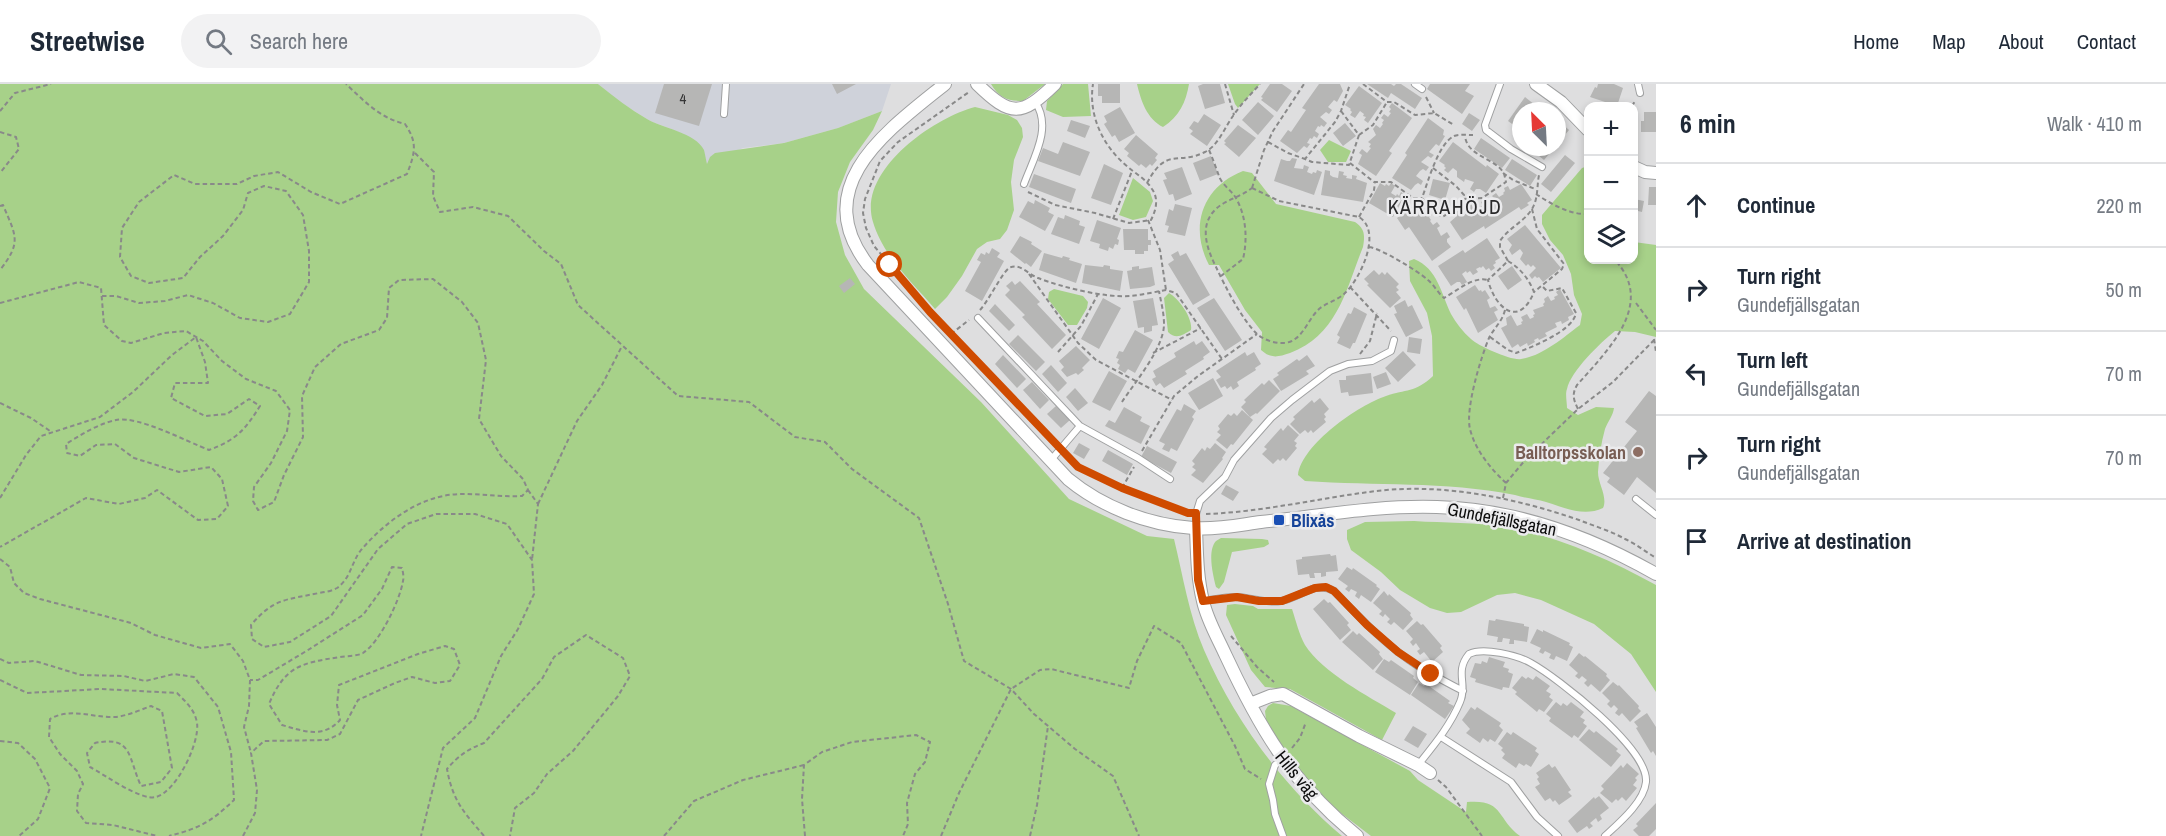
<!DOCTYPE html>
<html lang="en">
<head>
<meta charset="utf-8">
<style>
  body { margin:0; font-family:"Archivo Narrow",sans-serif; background:#f2f2f3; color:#1f2937 }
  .controls { position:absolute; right:18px; top:18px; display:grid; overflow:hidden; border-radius:12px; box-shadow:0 3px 9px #0003 }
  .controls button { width:54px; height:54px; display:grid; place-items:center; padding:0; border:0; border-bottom:2px solid #e0e1e3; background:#fff; color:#1f2937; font:30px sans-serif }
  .compass { position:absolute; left:1512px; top:18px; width:54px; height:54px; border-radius:50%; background:#fff; box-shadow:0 3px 9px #0003; rotate:336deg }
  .stop { position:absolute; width:18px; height:18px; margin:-14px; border:4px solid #cf4b00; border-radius:50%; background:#fff }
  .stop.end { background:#cf4b00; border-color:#fff; box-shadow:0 2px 6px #0008 }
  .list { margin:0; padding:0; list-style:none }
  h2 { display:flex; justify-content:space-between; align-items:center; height:78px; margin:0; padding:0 24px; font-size:26px }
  h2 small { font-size:20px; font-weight:400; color:#747a83 }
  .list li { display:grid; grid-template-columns:39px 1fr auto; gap:18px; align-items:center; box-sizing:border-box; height:84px; padding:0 24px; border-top:2px solid #e0e1e3 }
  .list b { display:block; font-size:22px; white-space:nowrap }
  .list p { margin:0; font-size:20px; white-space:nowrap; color:#747a83 }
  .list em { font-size:20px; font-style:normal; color:#747a83 }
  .icon { flex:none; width:33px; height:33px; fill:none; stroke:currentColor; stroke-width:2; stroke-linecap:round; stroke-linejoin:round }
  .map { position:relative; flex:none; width:1656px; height:752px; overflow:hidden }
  header { display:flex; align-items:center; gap:36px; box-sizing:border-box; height:84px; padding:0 30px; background:#fff; border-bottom:2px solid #e0e1e3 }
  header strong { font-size:28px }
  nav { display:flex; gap:33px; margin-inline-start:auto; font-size:21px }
  .search { width:420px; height:54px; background:#f2f2f3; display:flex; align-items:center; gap:15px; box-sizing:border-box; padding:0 21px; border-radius:33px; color:#747a83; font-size:22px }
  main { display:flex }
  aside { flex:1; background:#fff }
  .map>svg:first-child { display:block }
  .built { fill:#cfd2da }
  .green { fill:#a7d189 }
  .building { fill:#b6b6b5 }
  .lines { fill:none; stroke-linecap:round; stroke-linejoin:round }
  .lane-casing { stroke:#9fa0a1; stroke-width:8 }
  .street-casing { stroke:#9fa0a1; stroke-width:14 }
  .path { stroke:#898989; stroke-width:2; stroke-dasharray:4.5 3; stroke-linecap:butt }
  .lane { stroke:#fff; stroke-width:6 }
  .street { stroke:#fff; stroke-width:12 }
  .route { stroke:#cf4b00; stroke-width:8 }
  .education-dot { fill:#8d6e63; stroke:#ebebed; stroke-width:2 }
  .transit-dot { fill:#1a4fb4; stroke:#ebebed; stroke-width:2 }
  .labels { text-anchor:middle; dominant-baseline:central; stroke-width:5; stroke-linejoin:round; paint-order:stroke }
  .number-label { font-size:15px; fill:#373737 }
  .education-label { font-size:18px; font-weight:bold; fill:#785e54; stroke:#ebebed; text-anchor:end }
  .street-label { font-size:18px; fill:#0d0d0d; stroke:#ebebed }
  .transit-label { font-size:18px; font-weight:bold; fill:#164399; stroke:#ebebed; text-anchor:start }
  .neighbourhood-label { font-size:20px; letter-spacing:1.5px; fill:#29292a; stroke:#ebebed }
</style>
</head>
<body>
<header>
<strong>Streetwise</strong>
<div class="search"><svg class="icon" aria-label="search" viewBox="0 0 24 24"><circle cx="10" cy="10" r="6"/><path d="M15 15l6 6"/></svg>Search here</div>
<nav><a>Home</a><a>Map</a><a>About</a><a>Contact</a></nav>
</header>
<main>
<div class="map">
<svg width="1656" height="752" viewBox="0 0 1656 752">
  <rect width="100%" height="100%" fill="#dededf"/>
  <path class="built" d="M598,0h293l-9,27 -44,17 -54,15 -41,5 -36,17 -4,-16 -13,-11 -16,-8 -24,-9 -33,-21z"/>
  <path class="green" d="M0,0h598c16,13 32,25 49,35 15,9 49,14 57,31 1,4 2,10 3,14l3,-7 5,-4 69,-10 54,-15 44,-17 -9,19 -23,32 -12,30 -2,30 9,33 19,34 117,113 88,97 78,37 27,3c9,37 15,76 30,111 30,70 80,137 138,186h-1342z
    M991,0h54l-22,17c-15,0 -24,-3 -32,-17z
    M1063,0h25l3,32 -28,1 -17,-7 1,-9z
    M1137,0h52c-3,18 -10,33 -26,43 -16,-8 -22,-26 -26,-43z
    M1228,0h32l-22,24 -3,-4z
    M975,23l33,8 9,5 5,8 1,9 -9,23 -3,22 3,28 -7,20 -7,9 -13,3 -10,7 -15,27 -15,21 -12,12c-23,-27 -52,-53 -62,-87 -16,-51 60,-104 102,-115z
    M1329,56l22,11 -5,11h-18l-8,-12z
    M1588,82v94h46v-18l22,3v92l-21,-5 -20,-1c-15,12 -44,40 -48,58 -2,5 0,13 0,19l11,7 18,-8 18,1c-1,8 -6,13 -9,21 -4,14 -6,29 -7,43 0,12 10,25 5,36 -19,9 -38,0 -57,-6 -10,-3 -21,-4 -31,-7 -71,-14 -139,-9 -210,-14l-7,-6c4,-31 61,-70 88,-79 20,-7 29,-3 47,-20l-1,-40 -5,-23 -17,-32 -1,-20 5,-2c24,10 27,34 37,55 5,9 12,18 20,25 7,7 41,22 50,20 21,-3 42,-21 59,-34l2,-11 -8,-19 -3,-21 -8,-19 -13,-15 -8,-16v-9l40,-47z
    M1243,87l9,2 24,31 79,18c10,7 10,13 8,25 -17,42 -25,88 -73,106 -12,4 -19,6 -29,-3l1,-18 -17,-22 -26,-45h-10c-20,-38 -7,-78 34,-94z
    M1133,94l17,14 3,9 -7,16 -13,3 -14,-5z
    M1054,205l29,7 5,6 -1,6 -10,17h-9l-20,-26 1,-7z
    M1169,209c10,6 24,25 22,37 -8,5 -15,10 -23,2l-4,-34z
    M1414,437c31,2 62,1 92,6 54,10 102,32 150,58v107l-25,-38 -37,-30 -53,-24 -26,-7 -18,2 -36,17 -14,1 -17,-5 -30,-18 -19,-18 -30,-22 -4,-11v-9l18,-8z
    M1221,454l41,1 6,1 1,4 -5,3 -32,5 -8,30 -5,7 -3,-2c-3,-12 -9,-36 0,-46z
    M1235,520l18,2 5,3h34c4,12 7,25 13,36 18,28 63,51 91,68l-14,27 -92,-51 -25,-2 -14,-17 -25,-55 1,-10z
    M1273,619l18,3 119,65 8,9 48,32 1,-10c37,-3 29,16 53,34h-149l-42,-32 -18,-18 -38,-50 -7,-16 -1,-9 3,-5z"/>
  <path class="building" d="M664,0h48l-13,42 -44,-13z
    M832,0h24l-19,10z
    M1098,0h22v19h-18v-7h-4z
    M1203,0h17l5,19 -20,6 -7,-23z
    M1270,0h12l10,7 -15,21 -16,-12 2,-2 -2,-1z
    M1319,0h21l3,7 -6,11 -3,-2 -6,7 4,3 -3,4 -3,-2 -6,5 7,6 -3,4 -3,-2 -1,2 -2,-1 -3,5 4,3 -2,4 -3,-2 -2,3 -2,-1 -3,5 3,1 -3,4 -3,-2 -7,7 -17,-12 8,-11 3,2 15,-22 -4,-2z
    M1367,0h24l3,2 2,-2h5l21,14 -7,11 -24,-16 -3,5z
    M1430,0h40l-5,7 9,5 -12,18 -35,-25z
    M1598,0h16l9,4 -6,18 -27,-9 5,-10 2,1z
    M1359,2l23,17 -14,20 -4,-3 2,-3 -3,-1 1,-2 -4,-3 -5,7 -5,-3 2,-3 -2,-2 1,-1 -6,-4z
    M1525,13l10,8 -4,6h-10v14l-2,4 -11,-8z
    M1258,18l16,14 -16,19 -16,-15z
    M1392,19l20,15 -23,33 3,2 -16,23 -18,-12 4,-9 -3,-2 3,-4 5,4 4,-5 -2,-1 2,-3 -3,-2 8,-7 -3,-6 3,-4 4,3 3,-4 -1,-1 2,-3 -3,-2 3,-4 4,3 3,-4 -2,-1 2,-3 -2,-2z
    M1120,23l15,26 -16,9 -4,-7 -3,2 -8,-13 3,-2 -3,-6z
    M1644,28h12v20h-15v-11h3z
    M1469,29l11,7 -8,11 -10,-7z
    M1204,30l17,11 -14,21 -17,-12 3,-3 -4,-3 5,-7 4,2z
    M1428,34l16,12 -1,5 2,1 -6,10 -3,-2 -7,8 5,3 -3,3 -3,-2 -7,6 8,5 -3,4 -3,-2 -3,2 -4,5 7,5 -2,4 -3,-2 -3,2 -4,5 -19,-12 15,-23 -2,-2z
    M1071,36l19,6 -5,12 -18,-7z
    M1560,38l9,8 -12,15v-20z
    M1345,39l11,13 -13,10 -10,-13z
    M1238,41l18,13 -17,19 -15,-13 2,-1 -2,-2z
    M1136,51l22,19 -3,4 2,2 -5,6 -2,-2 -4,4 -5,-4 -2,2 -12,-10 2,-3 -5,-4z
    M1481,54l29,20 -8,10 -28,-19z
    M1063,58l27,10 -10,24 -42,-15 5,-13 15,6z
    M1453,58l33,25 1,-2 12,9 -13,19 -6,-4h-4l-2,3 -4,-3 4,-7 -9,-3 -1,3 -7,-5v-6l-4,-3 -5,5 -4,-3 2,-2 -2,-2 1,-1 -6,-4z
    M1538,63h17l-11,13 -10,-8z
    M1565,71l10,8 -24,29 -10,-8z
    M1211,72l7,18 -18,7 -7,-18z
    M1292,74l5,1 -3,9 9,1 1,-4 5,2 -2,5 5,2 1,-2 3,1 1,-3 5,2 -8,23 -40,-14 7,-22 6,2h3z
    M1512,75l25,16 -7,11 -25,-16z
    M1104,80l19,9 -12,32 -20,-7z
    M1182,83l10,27 -17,7 -2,-7 -4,1 -6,-15 4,-1 -3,-6z
    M1325,86l5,1v4l3,2 5,1 1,-7 5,1 -1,3 4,1 -1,2 6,1v-4l5,1 -1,3 11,4 -4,19 -42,-7z
    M1034,90l42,15 -5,14 -42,-16z
    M1433,95l17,4 -5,17 -16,-5z
    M1380,99l5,3 1,-2 3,2 2,-3 4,3 -4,7 5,3 1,-2 2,2 2,-4 4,3 -12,22 -24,-14z
    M1521,100l11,16 -5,3 2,2 -8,5 -2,-3 -34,22 -1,-3 -22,14 -12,-18 7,-6 -2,-3 4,-3 4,6 4,-3 -1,-2 3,-1 -2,-3 4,-3 5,8 5,-3 -1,-2 3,-1 -2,-4 4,-2 3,4 4,-2 -1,-2 3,-2 -2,-2 4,-3 3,4 5,-3 -1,-1 2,-2 -1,-3 4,-2 2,4z
    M1649,103h7v18h-8z
    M1634,115l10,2 -2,11 -4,-1 -2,9 -2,-1z
    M1035,116l15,8 -2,4 6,3 -9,16 -26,-14 9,-16 6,3z
    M1417,119l3,4 -3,2v4l4,4 8,-6 3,4 -3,2 2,3 -1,1 3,4 4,-3 3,4 -3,2 4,8 6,-4 3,5 -3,2v3l4,5 -19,14 -23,-34 -4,3 -8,-12z
    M1175,120l17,4 -7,28 -18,-4 2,-6 -4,-1 4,-16 4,2z
    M1065,131l15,6 -1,4 6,2 -6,17 -28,-10 7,-17 6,2z
    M1097,136l24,8 -4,11 2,1 -1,5 -3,-1 -2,5 -4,-2 -1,4 -9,-3 1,-4 -10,-3z
    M1525,141l36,43 -18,14 -4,-5 -2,1 -2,-2 -3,3 -3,-4 7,-7 -3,-3 -2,2 -3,-3 -2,2 -6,-7 3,-6 -3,-4 -8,6 -3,-5 3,-5 -5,-6z
    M1123,145h25v11h3v5h-3v6h-4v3h-9v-4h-11z
    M1020,152l12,6 -1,2 11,7 -11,16 -5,-4 -1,1 -15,-12z
    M1487,154l13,20 -5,3 1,2 -3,2 2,3 -4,3 -2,-3 -3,2 -3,-4 -2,2 -1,-1 -4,2 2,3 -5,3 -3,-4 -3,2 -1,-2 -4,3 5,8 -5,3 -2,-3h-3l-6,4 -13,-20 25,-16 2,3z
    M992,164l8,5 -3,4 7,4 -22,40 -17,-10 16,-29 -4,-2 4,-7 4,2 1,-3 3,2z
    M1178,167l2,5 6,-3 24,42 -17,10 -25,-41 6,-4 -3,-5z
    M1044,169l18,5 1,-2 7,2 -1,2 13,4 -6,19 -37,-13z
    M1085,181l18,2 1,-2 6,1v3l13,2 -3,20 -38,-8z
    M1139,182v3l13,-2 3,18 -5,2 -20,2 -3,-18 5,-1v-3z
    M1512,182l10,14 -14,10 -10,-14z
    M1374,186l5,5 3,-3 3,3 2,-3 12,12 -3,3 3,3 -3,2 5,6 -11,10 -23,-23 2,-1 -5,-5z
    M850,194l5,6 -11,9 -5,-7z
    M1012,197l3,4 5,-4 20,21 -3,2 29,31 -14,14 -30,-32 3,-2 -20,-20 5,-5 -4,-4z
    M1475,201l4,6 2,-1 1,2 3,-2 5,8 -3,2 3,8 5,-2 3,4 -4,2 4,8 -20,13 -12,-25 -2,2 -8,-13z
    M1560,205l14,25 -6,3 1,3 -7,4 -1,-3 -6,2 2,4 -12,6 2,3 -8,4 -1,-2 -4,2 1,2 -7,4 -1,-3 -7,4 -2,-3 -6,4 -11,-20 6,-3 -1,-7 5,-3 6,11 5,-2 -1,-2 2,-1 -2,-4 6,-3 3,5 4,-2 -1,-2 2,-1 -2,-4 11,-4 -1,-2 2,-2 -1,-3 4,-3 3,5 4,-2 -1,-2 4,-2 -2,-3z
    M1103,214l18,10 -22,41 -18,-10z
    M1153,214l5,27 -6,1v5l-8,2v-6l-6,1 -5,-27z
    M1214,214l28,42 -17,11 -28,-43z
    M1405,216l3,7 4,-2 11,23 -17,9 -12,-23 3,-1 -3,-7z
    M995,220l20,21 -6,6 -20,-20z
    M1354,223l13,7 -12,29h-2l-3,6 -13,-6 3,-6 -3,-2 11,-22 3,1z
    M1135,246l18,10 -18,33 -7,-4 -3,4 -7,-4 2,-4 -3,-2 2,-4 -3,-1 3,-7 4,1z
    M1018,251l27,27 -9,9 -27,-27z
    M1409,253l13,2 -2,15 -13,-2z
    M1194,257l2,4 6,-4 8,11 -7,5 1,2 -19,12 2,3 -23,14 -4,-5 -4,3 -4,-7 4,-2 -3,-6 23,-14 -2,-4z
    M1076,262l14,14 -8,8 2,2 -6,5 -2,-2 -9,4 -6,-7 3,-3 -5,-6z
    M1403,267l13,14 -18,17 -13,-14z
    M1245,268l2,4 7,-4 7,12 -6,4 1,2 -19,12 2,4 -6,4 -2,-4 -4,3 -2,-3 -4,2 -5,-8 5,-3 -5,-6z
    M1003,271l23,24 -9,9 -22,-24z
    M1307,271l8,11 -9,5 3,3 -28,17 -8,-12 6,-4 -2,-2 20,-14 2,2z
    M1051,281l16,18 -9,9 -16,-18z
    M1109,287l18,10 -17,30 -18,-9z
    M1386,288l5,12 -14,5 -4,-12z
    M1371,289l2,20 -24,3 -1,-4 -7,1 -2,-13h7v-4z
    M1213,294l10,18 -24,14 -11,-17z
    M1269,296l11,11 -23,23 -1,-1 -6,4 -9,-10 5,-5 -2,-2 18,-17 2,2z
    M1032,298l17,18 -9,9 -17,-19z
    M1075,304l13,15 -10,8 -12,-14z
    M1649,307l7,5v97l-19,-16 -13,18 -17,-13 3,-4 -7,-5 34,-42 -12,-9z
    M1320,314l9,11 -5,5 2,3 -2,2 2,3 -13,11 -2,-3 -3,3 -3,-3 -5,4 -10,-10 5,-5 -2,-2 19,-17 2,3z
    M1184,320l12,7 -4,6 2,2 -17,32 -6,-3 -2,4 -7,-3 3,-5 -6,-3 18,-32 4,2z
    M1056,322l14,14 -9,8 -14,-14z
    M1124,323l18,10 -2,4 10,5 -9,18 -36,-18 4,-6 6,3z
    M1242,326l11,10 -20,25 -2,-1 -4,5 -11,-9 5,-5 -4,-3 3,-3 -2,-3 10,-12 3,2 3,-3 3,3z
    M1288,341l11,10 -5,6 3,2 -2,3 2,2 -11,13 -3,-3 -3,3 -2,-2 -5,5 -11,-10 5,-5 -3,-2 17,-19 2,3z
    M1079,359l11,6 -6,10 -11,-6z
    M1215,359l11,9 -4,6 1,1 -20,24 -12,-8 5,-5 -4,-3 3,-3 -3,-3 10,-13 3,3 2,-4 3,2z
    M1147,362l30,16 -6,11 -30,-16z
    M1108,366l25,14 -6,11 -25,-14z
    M1226,401l13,7 -6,9 -12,-7z
    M1330,470l1,2 5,-1 2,16 -12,1v4l-5,1v-4h-7l1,5h-5l-1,-4 -11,1 -2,-15 6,-1v-2z
    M1347,483l5,3 1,-2 24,17 -1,1 4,3 -9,13 -10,-7 -2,4 -4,-3 2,-4 -6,-3 -2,3 -4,-3 3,-3 -10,-7z
    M1384,507l4,5 1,-2 22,19 -1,2 3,4 -10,11 -9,-8 -3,3 -4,-3 3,-3 -5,-5 -2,3 -4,-3 3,-3 -9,-8z
    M1324,515l4,4 2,-1 19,21 -2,2 4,5 -11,10 -27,-31z
    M1496,535l28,5v2l5,1 -2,15 -13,-2v4h-5l1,-5 -7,-1 -1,4h-5l1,-5 -11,-2 2,-15 6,1z
    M1417,537l4,4 2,-1 19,22 -2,2 3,4 -11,10 -8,-10 -4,3 -3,-4 3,-2 -4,-6 -3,3 -3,-4 3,-3 -7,-8z
    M1537,545l6,3v-2l27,13 -1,2 4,2 -6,14 -11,-5 -2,4 -5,-2 2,-4 -6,-3 -2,3 -4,-2 2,-4 -11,-5z
    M1353,547l4,4 2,-2 21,19 -1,2 4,5 -10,11 -31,-28z
    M1579,569l5,4 1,-1 22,18 -1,2 4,4 -10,12 -9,-8 -3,3 -4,-4 3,-3 -5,-4 -3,3 -4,-3 3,-3 -9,-8z
    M1489,573l16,5 -2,5 6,2 -1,3 5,2 -4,14 -6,-1 -1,3 -27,-8 1,-3 -6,-2 5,-14 6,1 1,-3 5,2z
    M1384,575l5,3 2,-2 23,16 -1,2 5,4 -8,13 -35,-23z
    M1522,592l4,3 2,-2 5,3 3,-4 14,10 -4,5 5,3 -2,3 4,3 -9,12 -5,-3 -2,3 -22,-18 2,-2 -5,-4z
    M1613,598l5,4 1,-1 20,21 -1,2 3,3 -11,11 -8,-9 -3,3 -4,-3 3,-4 -4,-4 -3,3 -4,-4 3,-3 -8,-8z
    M1419,599l5,3 2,-2 24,17 -2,2 6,3 -9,13 -34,-24z
    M1556,618l5,4 2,-3 4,3 4,-4 13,10 -4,5 5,3 -2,3 4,3 -9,12 -4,-3 -2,3 -23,-17 2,-3 -5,-4z
    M1471,623l4,3 2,-3 24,16 -2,3 4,4 -8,12 -5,-3 -2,3 -5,-4 -3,5 -14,-10 4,-4 -8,-9z
    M1647,629l9,14v29l-3,-5 -2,2 -15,-25 2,-1 -4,-5z
    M1413,642l14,8 -9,14 -14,-8z
    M1589,645l5,4 2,-2 22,18 -2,2 5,4 -10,12 -32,-27z
    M1507,648l4,3 2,-3 24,16 -2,3 4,3 -8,13 -5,-3 -2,2 -5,-3 -3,5 -14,-10 3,-4 -4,-4 2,-2 -5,-4z
    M1627,679l12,11 -4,4 2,2 -4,5 4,3 -11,13 -4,-4 -4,4 -2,-2 -4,4 -12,-10 4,-4 -3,-3 20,-21 2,3z
    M1549,680l3,4 3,-2 16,24 -3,2 4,4 -13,9 -4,-5 -2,2 -3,-4 -5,3 -10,-14 5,-3 -3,-5 2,-2 -3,-4z
    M1599,712l10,12 -9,7 2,4 -4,3 -2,-4 -6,5 3,3 -4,3 -2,-3 -10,7 -9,-12 26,-24 1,2z
    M1656,719v26l-7,7h-10l-6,-6 5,-4 -2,-2z"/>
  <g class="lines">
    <g class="lane-casing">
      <path id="lane" d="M1415,0l7,5
        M1500,0l-15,41 1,5 25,19 31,18
        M1638,0l2,9
        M724,30l2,-30
        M1024,100c9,-25 29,-57 11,-82
        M978,234l102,108 58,32 32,21
        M1051,376l29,-34
        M1636,415l20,16
        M1196,444v-14l4,-13 25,-24 9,-17 37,-42 21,-18 38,-29 18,-7 24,-3 19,-10 3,-11
        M1203,517c10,-1 21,-4 32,-4 16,0 30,7 46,4 19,-3 34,-21 53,-10 26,27 52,55 84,75 14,9 30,17 45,25
        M1441,653l70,45 26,35 21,19
        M1282,676l-7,5 -6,19 4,16 2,14 8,22
        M1418,681c16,-20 32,-39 42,-63 8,-18 -6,-30 9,-48 14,-7 48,1 62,9 27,15 118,86 115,119 -2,20 -27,41 -41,54"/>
    </g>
    <g class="street-casing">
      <path id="street" d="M945,0c-57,46 -138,102 -77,181l200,214c34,28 80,46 125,49 22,2 46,-3 68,-6 58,-6 117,-17 176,-15 78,2 152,29 219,67
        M977,0c34,33 44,33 78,0
        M1536,0l25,18 27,28
        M1634,83l11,5 11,1
        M1196,444c1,25 1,49 7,73 4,19 15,37 23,55 35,75 66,127 131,180
        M1250,620l20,-8 13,-2 76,42 59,29 12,8"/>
    </g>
    <path class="path" d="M1225,0l9,31
      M1363,0l24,18h7l21,13 19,-2 20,12
      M1426,13l8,16
      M1632,22l3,-5
      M0,27l15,-18 36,-9
      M1341,27l18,24 -10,30 -37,-3 -7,-3 30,-37 6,-11 9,-27
      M0,48l16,5 3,12 -19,24
      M1359,51l14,-10 14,-23
      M1268,58l20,11 17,6
      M1209,66c4,9 7,18 10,26 2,7 10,13 15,19 12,18 14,43 9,64l-22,17
      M415,69l19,19 -1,24 7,16 33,-5 35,9 36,35 17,13 17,41 100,91 71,6 46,35 30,5 27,27 67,49 29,86 16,57 47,28 23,25 41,35 38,27 26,60
      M1350,79l24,19h17l22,16h9
      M1433,84l23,18 8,9c-2,11 -12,17 -22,22l-10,-6 -10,-13c6,-16 16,-54 32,-62 6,-2 13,-1 19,-1
      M1503,89l10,7 22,9
      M1147,99c20,-37 30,-17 58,-31 13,-6 20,-25 28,-36 8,-12 18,-22 27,-32
      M1252,104l27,13 80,16c24,15 1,62 -14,76 -8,8 -20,10 -27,17 -9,9 -13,22 -23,29 -10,8 -29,3 -38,-5 -16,-16 -31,-46 -41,-67 -11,-22 -19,-48 8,-64 9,-5 19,-8 28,-15z
      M1252,104l12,-38 9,-19 31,-47
      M1028,108l27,13 40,8 34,10 22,-3c5,-10 8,-21 1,-31 -6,-10 -16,-15 -24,-22 -25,-20 -40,-52 -35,-83
      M1536,110c15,10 34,21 52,20
      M1463,115l19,-1 24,-16c-1,-3 -1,-7 -3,-10 -9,-14 -36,-16 -38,-36
      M0,122l3,-1c13,31 19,37 -3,65
      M1532,125l5,20 27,35 -2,5 -28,23
      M1359,133l15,-27 1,-7
      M1113,135l19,-48
      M1148,136l12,30 6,40
      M1369,163c11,1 49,24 59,33 6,5 10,13 16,18 13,-7 29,-22 44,-18
      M1508,177c12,7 21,18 26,31 -15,37 -39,16 -46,-12l20,-19 -8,-14v-6c9,-14 28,-21 34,-36 4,-9 3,-20 5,-30
      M1029,190l49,69 18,17 76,40
      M1350,203l41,44
      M102,212h14l23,7 26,-2 23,-6 25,8 27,15 28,4 22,-8 19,-32v-31l-6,-36 -17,-24 -22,-5 -16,7 -5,17 -20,26 -23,21 -17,21 -34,5 -18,-7 -11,-19 2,-29 17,-26 35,-27 21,9h42l17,-8 24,-4 33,20 29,12 67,-30c8,-21 11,-31 -2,-50 -25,-6 -41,-23 -59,-40
      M0,219l79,-21 22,6 3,37 18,16 9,2 33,-10 22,-2 17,10 19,20 24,18 30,12 14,19 -3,21 -16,32 -17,24 -1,14 5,9 16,-8 10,-27 19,-38 -1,-41 13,-29 26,-23 38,-14 8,-12 2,-30 10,-8 34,-1 29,23 16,21 8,37 -7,59 22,37 22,23 5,11 -6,6c-20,1 -40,-2 -60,-2 -40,0 -76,27 -101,56 -10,13 -10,28 -24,38 -5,3 -12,4 -18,5 -33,7 -45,5 -68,32l1,14 12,8 26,-5 41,-26 47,-67 29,-25 29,-10h39l32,10 25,36 2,34 -16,35 -17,27 -26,62 -32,30 -22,88
      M1636,219l20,27
      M980,226c9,-10 22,-37 29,-42 10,-6 20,7 29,10 23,9 67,20 92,18 12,-1 24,-4 36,-6l10,3 46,66
      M1505,226c-3,12 -11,18 -16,28 -8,19 -24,71 -19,91 5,21 21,40 36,54
      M931,229l-57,-67 -8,-18 -3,-15 2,-14 15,-38 18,-19 71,-50
      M937,235l118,125
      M951,250l18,-14
      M1490,253l18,13 8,3c16,-6 57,-22 60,-40l-14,-25 -15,3 -4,-4
      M1654,255l2,13
      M1058,268l23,-26 17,-32
      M1153,269l48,-25
      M1360,270l10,-13 7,-28
      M1122,318c13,-20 42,-54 42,-78 0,-11 -3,-22 -5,-33
      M0,319l31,15 19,13
      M1578,325c-5,-10 -6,-15 -1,-24 31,-35 79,-81 38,-125
      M1142,367l32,-55 24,-20 59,-42
      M1067,373l11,10 9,6 99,39
      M1122,404l12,-21
      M528,406l10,14 -6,56
      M0,414l26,-43 15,-19 59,-19 33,-25 39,-37 24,-18 9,25 3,21h-33l-4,15 34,18 22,-2 22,-15 11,7c-15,24 -24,34 -51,44 -21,-8 -72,-35 -93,-30 -18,4 -34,14 -50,24l1,9 13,3 16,-11 19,-1 19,14 45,14 32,-5 11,12 6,27 -11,13 -19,1 -41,-30 -12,8 -26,6 -33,-6 -86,49
      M1503,414l3,-15 20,-24 52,-50 35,-27 43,-44
      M538,420l39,-83 25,-36 20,-39
      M1206,430c55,-2 109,-15 163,-22 70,-10 143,5 210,28 15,6 32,11 46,19 11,5 21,13 31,19
      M0,475l10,8 4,16 10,10 16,6 91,24 24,12 46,13 29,-4 13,17 7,19 -1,26 -5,21 7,26
      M1231,552l26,31 17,15
      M0,575l9,4 26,-2 46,14 43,1 21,5 29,-7 20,3 24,30 13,45 3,48c-23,22 -34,28 -65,36
      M0,596l27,13 74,-4 76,4c9,9 18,17 20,30 3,20 -21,69 -41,74 -15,4 -51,-22 -66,-30l-3,-14 8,-10c38,-8 33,15 46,43l20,-4 11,-14 -10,-57 -11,-5c-11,4 -24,10 -36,11 -22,1 -44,-10 -65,2l-1,18 11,17 17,17 6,13 -5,10 -1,17 9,12 27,2 44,11
      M0,657l18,2 17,16 15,29 -12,31 -19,17
      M1292,664l8,-10 6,-16
      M1438,696l8,7 36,49
      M243,752l12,-23 2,-23 -6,-37 13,-12 63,-1 13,-6 18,-34 37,-17 17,-6 23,6 15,-2 10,-16 -6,-16 -9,-3 -27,8 -79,31 -2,20 3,15c-17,19 -37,11 -58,5l-13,-21c16,-38 32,-41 71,-47 7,-1 18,-1 23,-4 17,-11 37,-53 40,-72 1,-4 0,-9 -1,-13l-10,-1 -10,22 -19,26 -55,35 -50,30h-8
      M484,752c-20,-24 -31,-34 -37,-67 11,-13 21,-20 37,-26l58,-64 12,-22 32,-22 37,23 7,18 -12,20 -45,55 -26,23 -13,19 -19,15 -5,28
      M664,752l30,-35 49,-21 61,-15
      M805,752l-3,-37 2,-34 18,-13 30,-10 64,-7 14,7 -5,20 -10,12 -8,29 1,21 -5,12
      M941,752l18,-43 52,-104 29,-19 11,-1 78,19 8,-27 17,-35 27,17 54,103 10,23 16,10
      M1030,752l7,-31 11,-79"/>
    <use href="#lane" class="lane"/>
    <use href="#street" class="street"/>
  </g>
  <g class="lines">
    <path class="route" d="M890,181l40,47 148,155 44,21 66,25h8l2,67 5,21 34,-4 22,4h23l33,-13 11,-1 8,4 33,34 31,27 33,22"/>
  </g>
  <circle class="education-dot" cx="1638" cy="368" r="6"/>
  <rect class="transit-dot" x="1273" y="430" width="12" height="12" rx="3"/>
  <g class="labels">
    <g class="number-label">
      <text x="683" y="14">4</text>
    </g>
    <g class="education-label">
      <text x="1626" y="368">Balltorpsskolan</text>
    </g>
    <g class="street-label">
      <text transform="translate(1502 435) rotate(11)">Gundefjällsgatan</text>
      <text transform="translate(1297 691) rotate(51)">Hills väg</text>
    </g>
    <g class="transit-label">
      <text x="1291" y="436">Blixås</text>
    </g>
    <g class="neighbourhood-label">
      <text x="1445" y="122">KÄRRAHÖJD</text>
    </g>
  </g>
</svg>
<div class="controls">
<button>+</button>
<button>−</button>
<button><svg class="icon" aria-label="layers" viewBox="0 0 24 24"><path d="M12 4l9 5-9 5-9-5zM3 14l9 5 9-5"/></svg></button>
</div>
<svg class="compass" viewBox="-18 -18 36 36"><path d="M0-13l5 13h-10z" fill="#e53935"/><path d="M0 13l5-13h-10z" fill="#747a83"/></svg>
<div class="stop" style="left:890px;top:181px"></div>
<div class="stop end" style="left:1431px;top:590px"></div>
</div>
<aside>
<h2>6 min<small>Walk · 410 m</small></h2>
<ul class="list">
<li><svg class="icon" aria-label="ahead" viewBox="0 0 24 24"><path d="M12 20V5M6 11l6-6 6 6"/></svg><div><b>Continue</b></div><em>220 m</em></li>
<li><svg class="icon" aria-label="right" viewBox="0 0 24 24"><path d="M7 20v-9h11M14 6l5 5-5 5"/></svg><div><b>Turn right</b><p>Gundefjällsgatan</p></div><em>50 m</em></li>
<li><svg class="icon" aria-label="left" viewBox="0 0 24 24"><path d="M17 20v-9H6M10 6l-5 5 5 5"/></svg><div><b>Turn left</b><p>Gundefjällsgatan</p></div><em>70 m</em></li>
<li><svg class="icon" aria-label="right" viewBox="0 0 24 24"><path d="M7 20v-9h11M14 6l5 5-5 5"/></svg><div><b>Turn right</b><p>Gundefjällsgatan</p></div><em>70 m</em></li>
<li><svg class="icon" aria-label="arrive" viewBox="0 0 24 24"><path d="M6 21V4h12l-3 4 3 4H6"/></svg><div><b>Arrive at destination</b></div></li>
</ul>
</aside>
</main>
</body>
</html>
